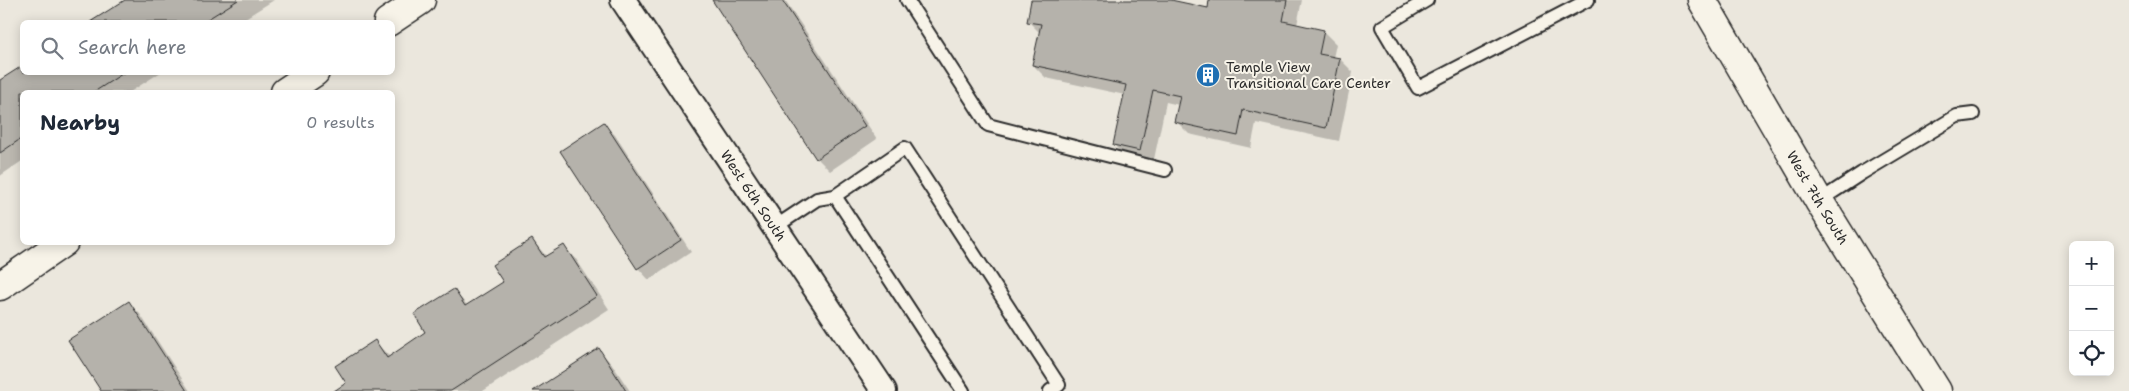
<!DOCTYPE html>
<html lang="en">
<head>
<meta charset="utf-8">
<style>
  body { margin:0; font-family:"Shantell Sans",sans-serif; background:#f6f6f7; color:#1f2937 }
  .controls { position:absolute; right:15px; bottom:15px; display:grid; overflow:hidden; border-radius:8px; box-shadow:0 2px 12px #0003 }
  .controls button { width:45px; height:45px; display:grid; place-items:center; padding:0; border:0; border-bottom:1px solid #e0e1e3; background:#fff; color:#1f2937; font:25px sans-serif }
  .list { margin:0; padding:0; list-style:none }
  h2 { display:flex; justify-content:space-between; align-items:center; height:65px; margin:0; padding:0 20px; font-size:21px }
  h2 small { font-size:16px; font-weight:400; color:#747a83 }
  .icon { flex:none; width:28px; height:28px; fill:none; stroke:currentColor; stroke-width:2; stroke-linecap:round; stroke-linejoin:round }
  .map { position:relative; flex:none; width:2129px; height:391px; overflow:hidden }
  .search { position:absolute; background:#fff; box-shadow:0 2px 12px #0003; left:20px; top:20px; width:375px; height:55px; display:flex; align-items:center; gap:12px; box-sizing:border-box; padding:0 18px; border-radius:8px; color:#747a83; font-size:19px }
  .panel { position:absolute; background:#fff; box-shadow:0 2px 12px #0003; left:20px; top:90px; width:375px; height:155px; border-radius:8px }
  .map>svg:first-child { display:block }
  .shadow { fill:#0003 }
  .building { fill:#b5b2ab; stroke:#2b2b2b }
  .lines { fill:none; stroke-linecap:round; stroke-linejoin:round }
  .lane-casing { stroke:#2b2b2b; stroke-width:16 }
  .street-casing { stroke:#2b2b2b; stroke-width:28 }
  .secondary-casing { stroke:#2b2b2b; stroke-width:31 }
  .lane { stroke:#f7f3e8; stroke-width:12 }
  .street { stroke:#f7f3e8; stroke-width:24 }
  .secondary { stroke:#f7f3e8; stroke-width:28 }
  .labels { text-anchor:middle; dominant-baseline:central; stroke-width:4; stroke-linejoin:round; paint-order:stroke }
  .poi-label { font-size:14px; fill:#2b2b2b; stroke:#f7f3e8; text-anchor:start }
  .street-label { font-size:14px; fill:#2b2b2b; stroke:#f7f3e8 }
</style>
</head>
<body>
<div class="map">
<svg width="2129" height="391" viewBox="0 0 2129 391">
  <rect width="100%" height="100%" fill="#ebe7dd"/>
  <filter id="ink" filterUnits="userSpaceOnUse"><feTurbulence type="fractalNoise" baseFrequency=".02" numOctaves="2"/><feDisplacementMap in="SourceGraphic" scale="10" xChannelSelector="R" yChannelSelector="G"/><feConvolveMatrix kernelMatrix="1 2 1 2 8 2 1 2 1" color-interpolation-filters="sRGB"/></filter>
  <g filter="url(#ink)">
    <path class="shadow" d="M127,0h147l-35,22h-147z
      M713,0h72l92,139 -47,32 -13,-13z
      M1033,0h132l44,9 2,-9h91l-5,25 26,6 13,13 -3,14 7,1 13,13 -14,69 -83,-18 -5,25 -62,-14 -13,-13 3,-16 -13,-3 -13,62 -26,-6 -13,-13 11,-50 -79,-17 -13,-13 7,-32 -12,-12z
      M22,67v5h139l-31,20h-108v69l-22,15v-94z
      M604,124l11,11 76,117 -42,28 -11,-12z
      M532,240l15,17 16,-11 13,13 33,50 -126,82h-147l12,-8 27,-41 15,15 37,-24 26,-43 15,16 36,-24z
      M128,302l12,12 50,77h-87z
      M598,350l14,14 18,27h-95z"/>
    <path class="building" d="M125,0h113l-35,22h-113z
      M712,0h70l83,126 -49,33z
      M1031,0h140l37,8 1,-8h78l-4,21 41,9 -5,24 21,4 -14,70 -83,-18 -5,26 -64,-14 6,-26 -27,-6 -13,61 -27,-6 13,-60 -94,-20 9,-41 -14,-2z
      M22,66v6h103l-31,20h-72v46l-22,15v-73z
      M604,122l77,118 -44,29 -77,-118z
      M532,239l12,18 20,-12 33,51 -146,95h-117l12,-8 -11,-17 40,-26 12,18 38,-26 -11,-18 40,-25 11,17 38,-24 -11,-17z
      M129,301l58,90h-86l-33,-51z
      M599,348l27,43h-93z"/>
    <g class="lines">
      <g class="lane-casing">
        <path id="lane" d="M907,0l81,125 177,45
          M1427,0l-45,27 36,61 170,-88
          M835,196l128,195
          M1819,201l43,-28 95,-57 16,-2
          M775,227l42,-28 18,-3 70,-48 154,237 -9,6"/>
      </g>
      <g class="street-casing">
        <g id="street">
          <path id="s1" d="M623,0l261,391"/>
        </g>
      </g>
      <g class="secondary-casing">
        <g id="secondary">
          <path id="s2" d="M1702,0l117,201 118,190"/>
          <path d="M388,22l33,-22"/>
          <path d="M285,92l30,-20"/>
          <path d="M0,286l64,-44"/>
        </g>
      </g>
      <use href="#lane" class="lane"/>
      <use href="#street" class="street"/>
      <use href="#secondary" class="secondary"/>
    </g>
  </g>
  <defs>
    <g id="building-disc" transform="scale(1.25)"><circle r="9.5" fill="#1f6fb2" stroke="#f7f3e8"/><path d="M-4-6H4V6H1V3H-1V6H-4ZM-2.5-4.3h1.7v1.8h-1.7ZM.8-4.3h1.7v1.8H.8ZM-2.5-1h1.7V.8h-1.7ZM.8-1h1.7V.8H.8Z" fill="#fff"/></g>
  </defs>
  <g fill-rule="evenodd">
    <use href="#building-disc" x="1208" y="75"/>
  </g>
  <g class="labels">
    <g class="poi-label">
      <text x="1226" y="67">Temple View<tspan x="1226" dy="16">Transitional Care Center</tspan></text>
    </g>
    <g class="street-label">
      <text stroke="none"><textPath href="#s1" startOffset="235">West 6th South</textPath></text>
      <text stroke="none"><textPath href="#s2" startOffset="229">West 7th South</textPath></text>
    </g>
  </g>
</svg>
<div class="controls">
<button>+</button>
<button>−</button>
<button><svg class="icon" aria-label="locate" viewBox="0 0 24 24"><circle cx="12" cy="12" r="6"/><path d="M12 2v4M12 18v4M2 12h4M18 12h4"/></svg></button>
</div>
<div class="search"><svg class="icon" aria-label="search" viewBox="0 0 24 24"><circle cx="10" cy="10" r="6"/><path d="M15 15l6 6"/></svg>Search here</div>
<section class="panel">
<h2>Nearby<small>0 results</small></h2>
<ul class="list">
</ul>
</section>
</div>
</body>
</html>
